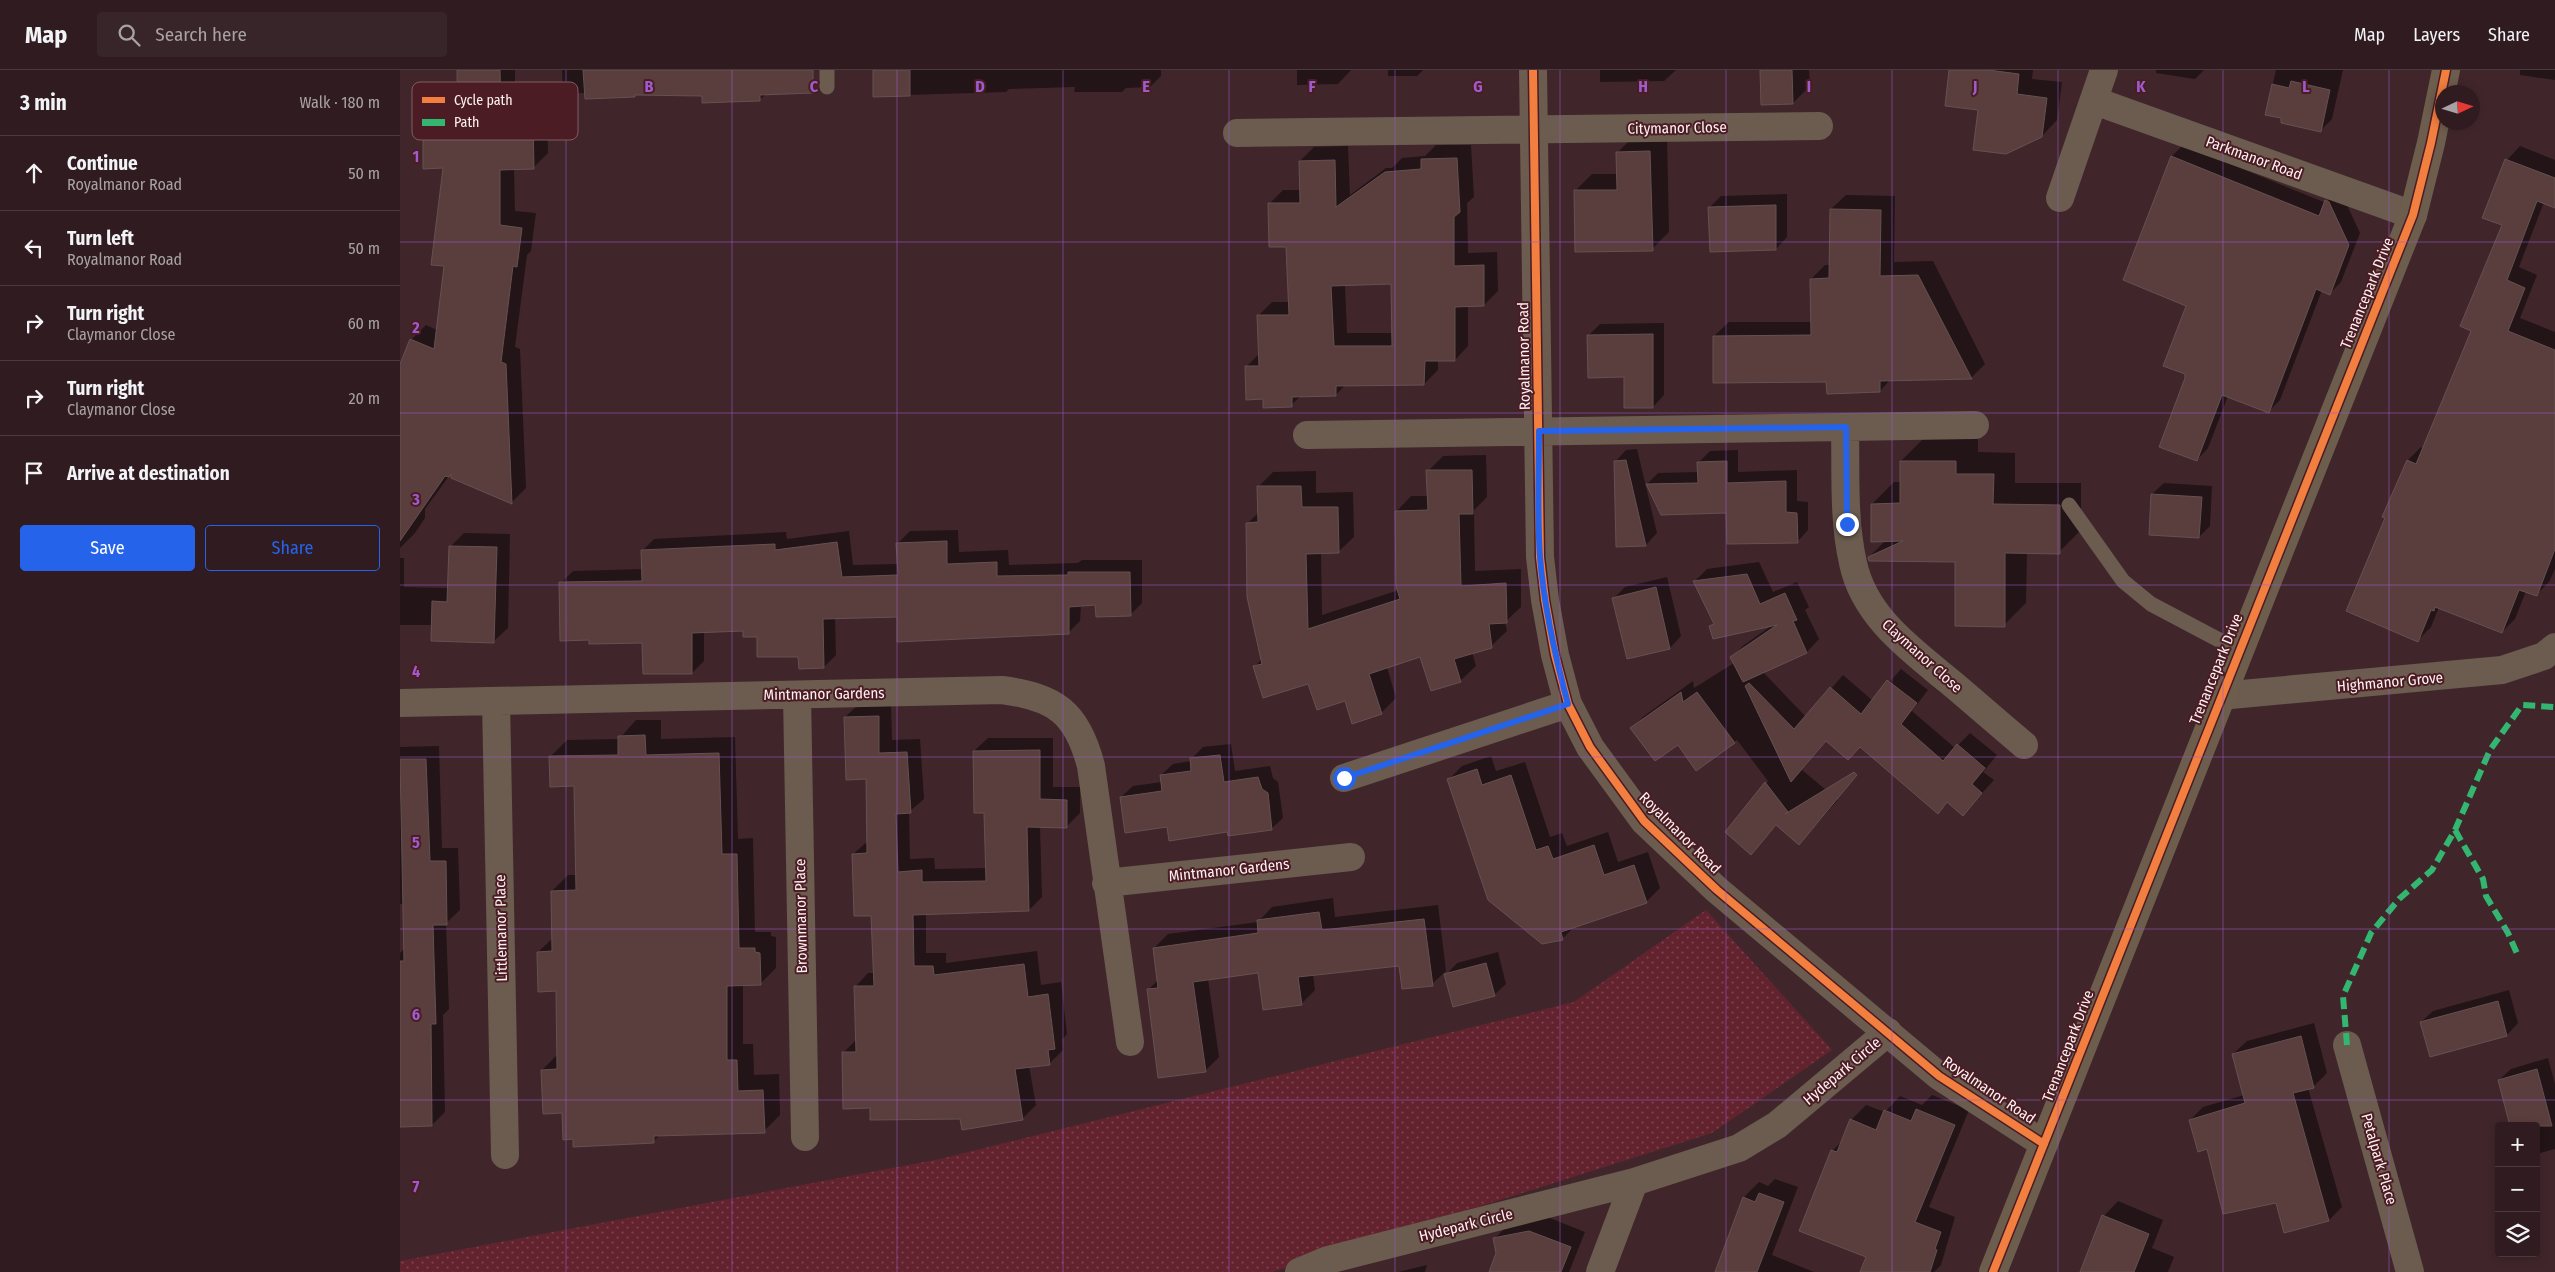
<!DOCTYPE html>
<html lang="en">
<head>
<meta charset="utf-8">
<style>
  body { margin:0; font-family:"Fira Sans Condensed",sans-serif; background:#382529; color:#f1f3f6 }
  .controls { position:absolute; right:15px; bottom:15px; display:grid; overflow:hidden; border-radius:5px; box-shadow:0 2px 8px #0003 }
  .controls button { width:45px; height:45px; display:grid; place-items:center; padding:0; border:0; border-bottom:1px solid #4b3a3e; background:#301c20; color:#f1f3f6; font:25px sans-serif }
  .compass { position:absolute; left:2035px; top:15px; width:45px; height:45px; border-radius:50%; background:#301c20; box-shadow:0 2px 8px #0003; rotate:86deg }
  .stop { position:absolute; width:15px; height:15px; margin:-11px; border:4px solid #2563eb; border-radius:50%; background:#fff }
  .stop.end { background:#2563eb; border-color:#fff; box-shadow:0 1px 5px #0008 }
  .list { margin:0; padding:0; list-style:none }
  h2 { display:flex; justify-content:space-between; align-items:center; height:65px; margin:0; padding:0 20px; font-size:21px }
  h2 small { font-size:16px; font-weight:400; color:#a8a1a5 }
  .list li { display:grid; grid-template-columns:32px 1fr auto; gap:15px; align-items:center; box-sizing:border-box; height:75px; padding:0 20px; border-top:1px solid #4b3a3e }
  .list b { display:block; font-size:19px; white-space:nowrap }
  .list p { margin:0; font-size:16px; white-space:nowrap; color:#a8a1a5 }
  .list em { font-size:16px; font-style:normal; color:#a8a1a5 }
  .actions { display:flex; gap:10px; padding:15px 20px }
  .actions a { flex:1; padding:11px 0; border:1px solid #2563eb; border-radius:5px; text-align:center; font-size:18px; color:#2563eb }
  .actions .main { background:#2563eb; color:#fff }
  .icon { flex:none; width:28px; height:28px; fill:none; stroke:currentColor; stroke-width:2; stroke-linecap:round; stroke-linejoin:round }
  .map { position:relative; flex:none; width:2155px; height:1202px; overflow:hidden }
  header { display:flex; align-items:center; gap:30px; box-sizing:border-box; height:70px; padding:0 25px; background:#301c20; border-bottom:1px solid #4b3a3e }
  header strong { font-size:24px }
  nav { display:flex; gap:28px; margin-inline-start:auto; font-size:18px }
  .search { width:350px; height:45px; background:#382529; display:flex; align-items:center; gap:12px; box-sizing:border-box; padding:0 18px; border-radius:5px; color:#a8a1a5; font-size:19px }
  main { display:flex }
  aside { flex:1; background:#301c20 }
  .map>svg:first-child { display:block }
  .park { fill:url(#park-dots) }
  .shadow { fill:#0007; fill-rule:evenodd }
  .building { fill:#5a3e3d; stroke:#655151; fill-rule:evenodd }
  .lines { fill:none; stroke-linecap:round; stroke-linejoin:round }
  .lane { stroke:#6b5c4f; stroke-width:15 }
  .street { stroke:#6b5c4f; stroke-width:28 }
  .secondary { stroke:#6d5d4d; stroke-width:28 }
  .quiet { stroke:#33b770; stroke-width:6; stroke-dasharray:12 6; stroke-linecap:butt }
  .cycleway-casing { stroke:#4b1c23; stroke-width:11 }
  .cycleway { stroke:#f27e40; stroke-width:8 }
  .route { stroke:#2563eb; stroke-width:6 }
  .grid { fill:none; stroke:#9c5dcc; stroke-width:1; stroke-opacity:0.55 }
  .labels { text-anchor:middle; dominant-baseline:central; stroke-width:4; stroke-linejoin:round; paint-order:stroke }
  .street-label { font-size:15px; fill:#fef1f2; stroke:#4b1c23 }
  .key { fill:#4b1c23; stroke:#815c61; stroke-width:1 }
  .key-label { font-size:14px; fill:#fef1f2 }
  .grid-label { font-size:16px; text-anchor:middle; font-weight:bold; fill:#9c5dcc; stroke:#4b1c23; stroke-width:4; stroke-linejoin:round; paint-order:stroke }
</style>
</head>
<body>
<header>
<strong>Map</strong>
<div class="search"><svg class="icon" aria-label="search" viewBox="0 0 24 24"><circle cx="10" cy="10" r="6"/><path d="M15 15l6 6"/></svg>Search here</div>
<nav><a>Map</a><a>Layers</a><a>Share</a></nav>
</header>
<main>
<aside>
<h2>3 min<small>Walk · 180 m</small></h2>
<ul class="list">
<li><svg class="icon" aria-label="ahead" viewBox="0 0 24 24"><path d="M12 20V5M6 11l6-6 6 6"/></svg><div><b>Continue</b><p>Royalmanor Road</p></div><em>50 m</em></li>
<li><svg class="icon" aria-label="left" viewBox="0 0 24 24"><path d="M17 20v-9H6M10 6l-5 5 5 5"/></svg><div><b>Turn left</b><p>Royalmanor Road</p></div><em>50 m</em></li>
<li><svg class="icon" aria-label="right" viewBox="0 0 24 24"><path d="M7 20v-9h11M14 6l5 5-5 5"/></svg><div><b>Turn right</b><p>Claymanor Close</p></div><em>60 m</em></li>
<li><svg class="icon" aria-label="right" viewBox="0 0 24 24"><path d="M7 20v-9h11M14 6l5 5-5 5"/></svg><div><b>Turn right</b><p>Claymanor Close</p></div><em>20 m</em></li>
<li><svg class="icon" aria-label="arrive" viewBox="0 0 24 24"><path d="M6 21V4h12l-3 4 3 4H6"/></svg><div><b>Arrive at destination</b></div></li>
</ul>
<div class="actions"><a class="main">Save</a><a>Share</a></div>
</aside>
<div class="map">
<svg width="2155" height="1202" viewBox="0 0 2155 1202">
  <defs>
    <pattern id="park-dots" width="8" height="8" patternUnits="userSpaceOnUse" patternTransform="scale(1.25)"><rect width="8" height="8" fill="#62232e"/><path d="M2 2h.1M6 6h.1" fill="none" stroke="#7a434d" stroke-width="1.8" stroke-linecap="round"/></pattern>
  </defs>
  <rect width="100%" height="100%" fill="#40262b"/>
  <path class="park" d="M1306,840l126,140 -120,83 -440,139h-872v-11l540,-102 634,-157z"/>
  <path class="shadow" d="M58,0h57v33h32l1,50 -15,15 -19,1 1,42 21,2 -5,38 -4,4 -12,92 5,2 6,139 -14,14 -60,-30 -27,37v9l-10,15 -15,15v-184l11,-24 15,-15 11,5 8,-65 -1,-98 -20,-30 15,-15h20z
    M162,0h239l-41,29 -56,-5 -141,-1z
    M474,0h287v6l-11,11 -24,1 -4,4h-48l1,-5 -66,2 -3,3 -132,4z
    M897,0h54l-13,14 -41,1z
    M988,0h35l-6,6h-29z
    M1200,0h76l-12,11 -64,1z
    M1361,0h48l1,16 -17,17z
    M1550,0h83l-1,9 30,3 -5,38 -15,16 -63,-27z
    M1756,0h48l-9,9 -39,-6z
    M1876,0h67l-11,49 -11,11 -55,-16z
    M2120,0h35v10l-35,-5z
    M1235,65h32l2,97 -17,17 -77,-58 17,-17h26v-22z
    M1036,75h35l3,52 -7,6 1,50 29,-1 1,39 -14,14h-16v41l-13,14h-17v10l-14,14h-78l-10,11 -35,1 -10,9 -27,-7 -18,-31 13,-13 -1,-38 14,-14h18l-2,-56 -19,-42 14,-14h18l-1,-29 14,-14 34,-1 2,49 36,-27h6l10,-10 23,-2zM992,213l1,50h-46l-2,-49z
    M1783,75l143,58 12,-14 2,1 20,43 -19,49 -11,11 -8,-3 -42,110 -11,11 -41,-15 -20,52 -11,12 -36,-13 26,-74v-68l-62,-26 47,-123z
    M2120,76l35,14v46l-11,-4 -25,65 18,8 -17,43 35,14v237l-6,13 -13,13 -10,-4 -11,28 -13,13 -63,-25 -8,20 -13,13 -31,-123 21,-57 13,-13 3,2 49,-119 30,-105 -19,-8 23,-57z
    M1387,124v43l-11,12 -66,-42 11,-11z
    M1446,125l49,1 -1,66 39,-1 52,103 -14,14 -80,1 -11,12 -52,-10 -114,-45 15,-14h83l-1,-43 14,-14h5l1,-56z
    M1264,253v72l-11,12 -64,-72 11,-11z
    M1523,369h55v13l37,1v30h66v47l-22,22h-32l-1,51 -22,22 -48,-64 -87,-4 17,-17 -14,-36 22,-22h7v-21z
    M1237,379l20,84 -11,12 -31,-83 11,-12z
    M1338,380v22l59,-2v31l11,1v28l-11,12 -69,-31 -66,3 -15,-30 11,-11 41,-1v-10l11,-11z
    M1086,385l1,42 -13,13 1,61 46,-2v38l-16,15 2,9 -16,15 -19,6 4,14 -16,15 -40,-25 -33,11 9,31 -15,15 -35,-13 -37,-18 -55,-15 8,-8 -14,-136 11,-11 -1,-25 15,-15 43,-1v22l37,-1 1,45 -16,15h-17l1,63 77,-25 -3,-78 15,-16h17v-25l15,-15z
    M1764,413l48,3 -2,40 -11,11 -47,-43z
    M558,460l1,22 49,-2 1,15 69,-2 4,-3h60v43l-12,12 -34,-11 -15,1 -1,16 -12,12 -170,-17 -63,1 1,38 -12,12 -80,-37 -40,1v30l-12,12 -48,-31 -53,-3 -30,-56 12,-12 70,-2 -1,-18 12,-12 132,-7 1,7 62,-8 4,34 45,-1v-21l12,-12z
    M64,463l46,1 -2,94 -14,13 -61,-16h-33v-67h4v29l45,1 1,-41z
    M1359,492l14,30 24,-10 12,25 -4,3 14,29 -12,13 -44,20 43,45 37,-42 30,26 28,-32 27,21 -16,21 43,37 15,-15 27,22 -14,17 11,8 -31,34 -15,-13 -11,11 -76,-66 -13,13 -21,-19 -25,30 36,30 -39,44 -22,-19 -26,28 -24,-21 41,-51 -31,-41 -40,29 -19,-26 -46,-15 12,-12 49,-35 1,7 40,-25 -2,-6 12,-12 30,-21 -64,3 5,-5 -20,-41 12,-12z
    M1267,507l14,59 -11,12 -56,-50 11,-11z
    M491,633l1,37 28,-1 4,60 -15,13 1,47 24,-1 1,11 52,-1 -2,-57 -11,-60 14,-13h65v49h27v26l-14,14 -26,-1 2,71 -13,13 -103,3v40h20v10l91,-12 4,34 20,-3 6,52 -5,6 1,10 -14,14 -20,2 7,39 -13,13h-62l-90,-11 -28,-54 14,-14 -2,-52 13,-14h7l-2,-59 -20,-60 15,-13v-63l-23,-61 14,-13z
    M236,650h25v19l74,-2 3,102 15,-1 2,94h16v4l5,1v31l-16,16h-17v60h10l1,31 25,-1 1,41 -16,16 -103,3 -8,8 -78,-4 -33,-68 16,-16 -1,-64 -19,-38 15,-14 -1,-47 16,-16h9l-2,-90 -24,-29 16,-16 52,-1z
    M831,674l4,27 35,-5 3,12 5,4 5,36 -12,11 -43,2 -60,-5 -47,-29 12,-11 29,-4 -1,-7 12,-11 18,-3v-2l12,-12z
    M39,676l3,102h16l2,62 -14,13 3,86 -6,6 2,97 -13,13 -32,1v-173l4,-4v-45h-4v-157z
    M1091,686l5,15 29,-9 25,75 12,-4 5,13 41,-14 10,30 30,-10 12,36 -14,14 -70,23 -14,14 -114,-159 14,-14z
    M933,828l2,19 103,-12 8,66 -14,13 -32,-19 -87,9 2,16 -14,14 -42,-32 -51,7 11,78 -14,14 -57,-81 10,-10 -4,-32 14,-14 90,-12 14,-15z
    M1098,882l8,32 -12,11 -48,-20 11,-12z
    M2109,920l9,33 -11,12 -76,21 -10,-34 12,-11z
    M1914,953l13,50 -13,13 -6,2 34,119 -13,13 -52,-19 -69,-53 -18,-28 13,-13 41,-12 -11,-41 14,-13z
    M2148,988l7,26v65l-19,5v-28l-37,-46 12,-11z
    M1532,1025l37,15 -40,97 26,10 -14,48 -7,7h-73l7,-16 -36,-105 12,-12 7,-19 15,-15 19,7 15,-16 22,9z
    M1375,1109l23,8 -26,68 42,17h-98l28,-75 15,-15 9,4z
    M1718,1131l45,19 -11,28 22,9 -6,15h-87l23,-56z
    M1145,1146l40,16 -16,40h-80l8,-19 -2,-15 15,-15z
    M1027,1195l-2,7h-27z"/>
  <path class="building" d="M57,0h43l1,48 32,-1 1,52 -34,1v55l22,3 -5,39 -4,-1 -12,96 5,2 6,140 -61,-26v-4l-2,3 -4,-1 -45,65v-177l10,-25 24,10 10,-83 -13,-1 12,-97 -20,1v-33h35z
    M183,0h230v23l-53,2v6l-32,1 -26,1v-7l-67,-1v2l-50,2z
    M473,0h37v26l-37,1z
    M1360,0h32l1,34 -32,1z
    M1549,0h39l31,4 -2,20 30,4 -5,39 -36,17 -33,-4 5,-40 -33,-4z
    M1891,11l39,9 -9,42 -40,-9v-5l-16,-3 7,-31 17,4z
    M1250,81l3,100 -78,1 -1,-62h43l-1,-38z
    M1771,86l148,60 6,-16 4,2 20,43 -19,50 -14,-6 -47,124 -47,-18 -25,66 -38,-14 26,-69v-4l-22,-8 23,-60 -63,-26z
    M1057,88l3,54 -6,5v49l30,-1v41l-29,1v54h-30l-1,24 -88,1v10l-44,1v10l-29,1v-9l-17,1 -1,-34h14l-2,-51h32l-3,-68h-17l-1,-44h32l-1,-42 36,-1 1,47 49,-35 36,-3v-10zM991,214l1,62h-58l-3,-60z
    M2105,89l50,19v30l-18,-7 -30,79 18,8 -17,43 47,19v199l-18,47 -18,-6 -17,43 -67,-26 -1,4 -3,-1 -13,32 -72,-31 39,-93 -3,-1 25,-57 9,4 55,-133 -11,-5 42,-101 -20,-7z
    M1376,135v45l-66,2 -2,-45z
    M1430,139l51,1 -1,66 38,-1 54,104 -92,2v11l-53,2 -1,-12 -113,1v-47l98,-1 -1,-56 19,-1z
    M1253,264v74h-29v-31l-36,1 -1,-43z
    M1226,390l20,86 -30,1 -2,-86z
    M1327,391v22l59,-2v31l11,1 1,30 -71,1 -1,-31 -65,2 -15,-31 52,-1 -1,-21z
    M1500,391h56v13h38l-1,30 67,1v49l-55,-1v74l-50,-1v-64l-86,-1 -1,-4 35,-16 -32,1v-38l29,-1z
    M1026,400h46l1,44h-14l2,72 45,-3 1,40 -18,1 3,24 -38,11 7,23 -30,9 -11,-34 -51,17 13,40 -30,10 -7,-23 -28,9 -9,-26 -45,14 -10,-32 9,-2 -15,-67 -1,-74 12,-1 -1,-36h44l1,21h36l1,46 -33,1 2,75 92,-30 -4,-13 -1,-75 33,-1z
    M1751,424l51,3 -3,41 -50,-3z
    M547,471v23l50,-2v14l71,-1v-3h62l1,44 -35,1 -1,-12 -26,2v27l-172,8v-25l-74,2 1,49 -25,1 -1,-12h-41v-20h-14v-6l-51,2v41h-49l-1,-31 -53,1v-4l-29,1 -1,-59 83,-1 -1,-31 134,-6v6l62,-8 5,35 56,-2 -2,-32z
    M49,476l48,1 -3,96 -63,-2 1,-40 15,1z
    M1347,504l13,30 25,-11 12,27 -4,1 14,32 -64,29 -13,-25 47,-32 -64,14 -4,-13 5,-2 -21,-43z
    M1256,517l14,62 -43,10 -15,-61z
    M1487,610l30,23 -16,21 42,37 14,-17 28,24 -13,16 10,9 -19,23 -16,-14 -9,12 -78,-67 -12,13 -22,-19 -35,41 -46,-96 4,-3 45,46 36,-42 31,27z
    M1281,622l2,10 14,-10 38,51 -39,28 -18,-26 -23,16 -25,-33z
    M479,646v37l28,-1 4,61 -15,1 2,58 24,-2v12l64,-1 -2,-68h-10l-1,-62 67,-1v49l27,1v28l-40,-1 2,84 -116,4 1,51h19l1,9 90,-11 4,33 20,-3 7,55 -7,1 2,15 -35,4 8,51 -61,10 -2,-11 -90,1v-12l-27,1 -1,-57h14l-2,-66h20l-3,-70h-17l-2,-62 15,-1 -1,-74 -20,1 -2,-63z
    M245,665l1,20 73,-2 3,101h15l2,94h16v4l5,1 1,32 -34,1v74h10l1,31 25,-1 2,43 -111,3v7l-81,4v-8l-10,1 -1,-27 -19,1 -2,-44 16,-1 -1,-78 -18,1 -1,-40 15,-1 -1,-60 25,-1 -2,-104 -24,1 -1,-31 69,-1v-19z
    M820,685l4,27 34,-5 4,12 6,4 4,37 -44,6 -1,-4 -58,9 -2,-14 -42,6 -5,-36 42,-6 -2,-16 31,-4 -1,-13z
    M0,689h26l4,102h16l1,64h-14l3,99h-5l1,102 -32,1v-166h4z
    M1077,699l5,16 29,-10 25,75 12,-4 5,13 41,-14 10,30 30,-10 13,38 -86,29 2,8 -21,4 -54,-44 -41,-121z
    M1454,702l3,3 -58,70 -23,-20 -25,30 -26,-23 40,-50 23,30 -3,2z
    M919,842l3,18 102,-11 9,67 -31,3 -3,-23 -101,11 4,28 -39,5 -5,-37 -65,9 13,90 -48,6 -11,-89 11,-1 -5,-40 105,-15 -1,-13z
    M1086,893l9,33 -42,11 -9,-33z
    M2098,931l9,35 -77,21 -10,-35z
    M1901,966l13,52 -21,5 36,128 -45,12 -8,-30 -53,11 -16,-65 -9,3 -9,-32 56,-17 -13,-49z
    M2137,999l15,57h-42l-12,-46z
    M1516,1039l39,16 -40,97 26,10 -6,17 2,1 -7,22h-70l6,-15 -67,-26 32,-81 6,2 13,-33 26,11 8,-20 27,11z
    M1359,1123l25,9 -27,70h-42l28,-75 12,5z
    M1702,1145l47,19 -15,38h-54z
    M1129,1161l42,16 -10,25h-72l7,-19 -3,-15z"/>
  <g class="lines">
    <path class="lane" d="M427,17v-17
      M1669,435l54,76 28,23 87,46"/>
    <path class="street" d="M1133,0l7,487 5,43 10,55 13,49 22,43 54,74 73,69 222,186 105,68
      M1695,31l318,114
      M837,63l582,-7
      M1660,128l44,-128
      M1445,357c1,45 -2,92 8,136 11,53 57,86 96,118 25,21 50,43 75,64
      M907,365l668,-10
      M397,625l8,442
      M1820,626l282,-26 42,-14 11,-9
      M96,631l9,454
      M0,633l602,-13c53,7 75,22 89,76l39,276
      M944,708l224,-74
      M706,813l245,-26
      M1947,975l63,227
      M899,1202l29,-12 306,-78 105,-34 38,-23 111,-93
      M1200,1202l34,-90"/>
    <path class="secondary" d="M1593,1202l420,-1057 18,-72 15,-73"/>
    <path class="quiet" d="M2055,760l28,49 3,17 22,37 11,25
      M1947,975l-4,-49 28,-63 28,-34 33,-29 23,-40 35,-80 32,-45 33,2"/>
    <g class="cycleway-casing">
      <path id="cycleway" d="M1133,0l7,487 5,43 10,55 13,49 22,43 54,74 73,69 222,186 105,68
        M1593,1202l420,-1057 18,-72 15,-73"/>
    </g>
    <use href="#cycleway" class="cycleway"/>
  </g>
  <g class="lines">
    <path class="route" d="M944,708l224,-74c-13,-48 -24,-97 -28,-147 -3,-41 -1,-84 -1,-126l307,-4 1,97"/>
  </g>
  <path class="grid" d="M166,0v1202M332,0v1202M497,0v1202M663,0v1202M829,0v1202M995,0v1202M1160,0v1202M1326,0v1202M1492,0v1202M1658,0v1202M1823,0v1202M1989,0v1202M0,172h2155M0,343h2155M0,515h2155M0,687h2155M0,859h2155M0,1030h2155"/>
  <g class="labels">
    <g class="street-label">
      <text transform="translate(1277 58) rotate(-1)">Citymanor Close</text>
      <text transform="translate(1854 88) rotate(20)">Parkmanor Road</text>
      <text transform="translate(1967 223) rotate(-68)">Trenancepark Drive</text>
      <text transform="translate(1124 286) rotate(-91)">Royalmanor Road</text>
      <text transform="translate(1522 586) rotate(42)">Claymanor Close</text>
      <text transform="translate(1816 599) rotate(-68)">Trenancepark Drive</text>
      <text transform="translate(1990 612) rotate(-5)">Highmanor Grove</text>
      <text transform="translate(424 624) rotate(-1)">Mintmanor Gardens</text>
      <text transform="translate(1280 763) rotate(45)">Royalmanor Road</text>
      <text transform="translate(829 800) rotate(-6)">Mintmanor Gardens</text>
      <text transform="translate(401 846) rotate(-91)">Brownmanor Place</text>
      <text transform="translate(101 858) rotate(-91)">Littlemanor Place</text>
      <text transform="translate(1668 976) rotate(-69)">Trenancepark Drive</text>
      <text transform="translate(1442 1001) rotate(-40)">Hydepark Circle</text>
      <text transform="translate(1589 1020) rotate(34)">Royalmanor Road</text>
      <text transform="translate(1979 1089) rotate(74)">Petalpark Place</text>
      <text transform="translate(1066 1155) rotate(-14)">Hydepark Circle</text>
    </g>
  </g>
  <rect x="12" y="12" width="166" height="58" rx="8" class="key"/>
  <rect x="22" y="27" width="23" height="6" fill="#f27e40"/>
  <rect x="22" y="49" width="23" height="7" fill="#33b770"/>
  <g class="key-label">
    <text x="54" y="35">Cycle path</text>
    <text x="54" y="57">Path</text>
  </g>
  <g class="grid-label">
    <text x="249" y="22">B</text>
    <text x="414" y="22">C</text>
    <text x="580" y="22">D</text>
    <text x="746" y="22">E</text>
    <text x="912" y="22">F</text>
    <text x="1078" y="22">G</text>
    <text x="1243" y="22">H</text>
    <text x="1409" y="22">I</text>
    <text x="1575" y="22">J</text>
    <text x="1741" y="22">K</text>
    <text x="1906" y="22">L</text>
    <text x="16" y="92">1</text>
    <text x="16" y="263">2</text>
    <text x="16" y="435">3</text>
    <text x="16" y="607">4</text>
    <text x="16" y="778">5</text>
    <text x="16" y="950">6</text>
    <text x="16" y="1122">7</text>
  </g>
</svg>
<div class="controls">
<button>+</button>
<button>−</button>
<button><svg class="icon" aria-label="layers" viewBox="0 0 24 24"><path d="M12 4l9 5-9 5-9-5zM3 14l9 5 9-5"/></svg></button>
</div>
<svg class="compass" viewBox="-18 -18 36 36"><path d="M0-13l5 13h-10z" fill="#e53935"/><path d="M0 13l5-13h-10z" fill="#a8a1a5"/></svg>
<div class="stop" style="left:944px;top:708px"></div>
<div class="stop end" style="left:1447px;top:454px"></div>
</div>
</main>
</body>
</html>
